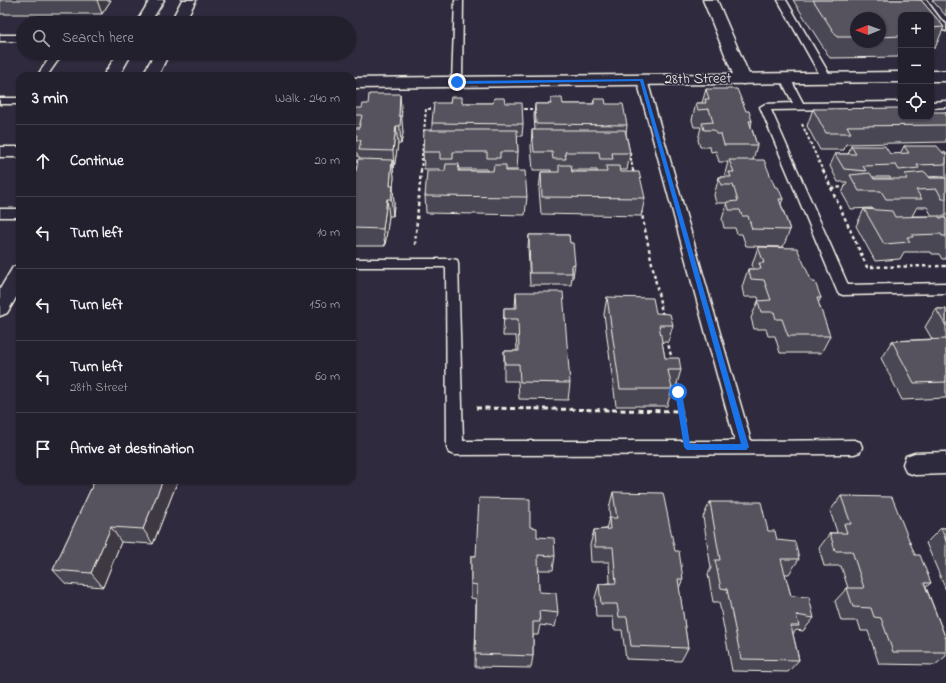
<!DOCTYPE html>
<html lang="en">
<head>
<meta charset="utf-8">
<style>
  body { margin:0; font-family:"Indie Flower",sans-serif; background:#2b2836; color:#f1f3f6 }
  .controls { position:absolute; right:12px; top:12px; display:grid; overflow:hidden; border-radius:8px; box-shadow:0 1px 3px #0004 }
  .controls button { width:36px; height:36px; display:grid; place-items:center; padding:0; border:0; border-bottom:1px solid #403e4a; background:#23202e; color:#f1f3f6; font:20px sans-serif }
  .compass { position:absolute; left:850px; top:12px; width:36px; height:36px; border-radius:50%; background:#23202e; box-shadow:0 1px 3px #0004; rotate:269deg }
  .stop { position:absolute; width:12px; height:12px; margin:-9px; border:3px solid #1a73e8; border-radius:50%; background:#fff }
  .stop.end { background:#1a73e8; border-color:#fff; box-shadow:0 1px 4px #0008 }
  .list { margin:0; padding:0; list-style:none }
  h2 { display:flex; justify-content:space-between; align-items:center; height:52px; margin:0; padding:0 16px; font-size:17px }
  h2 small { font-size:13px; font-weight:400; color:#a3a3aa }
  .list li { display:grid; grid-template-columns:26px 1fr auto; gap:12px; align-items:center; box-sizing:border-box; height:72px; padding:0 16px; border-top:1px solid #403e4a }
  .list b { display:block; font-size:15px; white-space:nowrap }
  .list p { margin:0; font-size:13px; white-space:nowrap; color:#a3a3aa }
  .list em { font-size:13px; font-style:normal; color:#a3a3aa }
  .icon { flex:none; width:22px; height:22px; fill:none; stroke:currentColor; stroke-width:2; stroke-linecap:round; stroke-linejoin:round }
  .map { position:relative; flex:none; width:946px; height:683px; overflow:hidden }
  .search { position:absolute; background:#23202e; box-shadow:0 1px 3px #0004; left:16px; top:16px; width:340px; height:44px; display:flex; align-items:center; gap:10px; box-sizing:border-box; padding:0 14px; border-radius:22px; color:#a3a3aa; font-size:15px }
  .panel { position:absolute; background:#23202e; box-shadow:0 1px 3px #0004; left:16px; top:72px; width:340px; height:412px; border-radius:12px }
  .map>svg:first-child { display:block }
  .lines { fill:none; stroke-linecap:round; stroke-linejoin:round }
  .service-casing { stroke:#f4f1e8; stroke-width:3 }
  .minor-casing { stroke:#f4f1e8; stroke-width:3 }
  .tertiary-casing { stroke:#f4f1e8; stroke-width:3 }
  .secondary-casing { stroke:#f4f1e8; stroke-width:3 }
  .path-far2 { stroke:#f4f1e8; stroke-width:2; stroke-dasharray:3 2; stroke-linecap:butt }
  .path-far1 { stroke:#f4f1e8; stroke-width:2.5; stroke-dasharray:3.5 3; stroke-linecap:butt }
  .path { stroke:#f4f1e8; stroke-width:3; stroke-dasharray:5 3.5; stroke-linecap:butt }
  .service { fill:#2f2a3d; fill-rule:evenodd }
  .minor { fill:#2f2a3d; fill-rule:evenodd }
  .tertiary { fill:#2f2a3d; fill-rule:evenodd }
  .secondary { fill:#2f2a3d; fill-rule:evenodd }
  .wall { fill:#4a4752; stroke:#f4f1e8; fill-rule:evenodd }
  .shaded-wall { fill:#3c3942; stroke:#f4f1e8 }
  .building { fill:#56525f; stroke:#f4f1e8 }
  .route { fill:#1a73e8 }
  .labels { text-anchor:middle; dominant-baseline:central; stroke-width:3.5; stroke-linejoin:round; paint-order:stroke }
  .far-street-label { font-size:15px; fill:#f4f1e8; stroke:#2f2a3d }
</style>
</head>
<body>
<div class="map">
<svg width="946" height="683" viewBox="0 0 946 683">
  <rect width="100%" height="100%" fill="#2f2a3d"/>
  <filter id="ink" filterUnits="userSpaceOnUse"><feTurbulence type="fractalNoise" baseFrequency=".025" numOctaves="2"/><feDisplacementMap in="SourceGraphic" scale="8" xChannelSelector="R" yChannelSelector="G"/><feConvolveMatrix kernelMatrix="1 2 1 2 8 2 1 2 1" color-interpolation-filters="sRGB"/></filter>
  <g filter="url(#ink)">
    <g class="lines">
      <g class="service-casing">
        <path id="service" d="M455,0h8l-1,82 -5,3 -5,-3z
          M778,0h8l45,77 -2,2h-6l-2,-2z
          M917,0h9l15,20 5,4v7c-7,-2 -15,-9 -15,-16h-3z
          M0,35h23v6h-23z
          M53,53h10l-16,23h-10z
          M785,75l5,3 13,25 98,-1v6l-130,2 77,175 98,-2v10l-103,2 -5,-2 -78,-186 5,-3 28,-1 -13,-25z
          M642,77l5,3 104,361 103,-1 6,2 2,5 -2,5 -6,2 -399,1 -6,-2 -2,-5 -1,-181h-94v-8h100l5,1 1,3 5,178h272l-98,-361z
          M0,98h20v6h-20z
          M946,101v6l-15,1v-6z
          M0,209h20v8h-20z"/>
      </g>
      <g class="minor-casing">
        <path id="minor" d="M703,0h14l34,79 -2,3 -6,2 -6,-2 -2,-3z
          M0,147h20v10h-20z
          M946,452v22l-31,1 -9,-3 -3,-8 3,-8 9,-3z"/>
      </g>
      <g class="tertiary-casing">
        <path id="tertiary" d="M931,71h15v10h-15z
          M901,72v10l-549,6v-10z"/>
      </g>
      <g class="secondary-casing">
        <path id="secondary" d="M150,0h14l-14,23h-14z
          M182,0h14l-12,23h-14z
          M118,53h14l-13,23h-16z
          M155,53h14l-11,23h-16z
          M20,265v26l-13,22 -7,3v-27l13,-22z"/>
      </g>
      <path class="path-far2" d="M519,109h19
        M802,124l21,47
        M424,132l2,-23h10
        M630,153l3,18
        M421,171l2,-28"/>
      <path class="path-far1" d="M633,170l1,6
        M823,170l44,97 79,-1
        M831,188l16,-1
        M641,210l22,107
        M415,245l6,-75
        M667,339l5,21
        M676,382l2,11"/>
      <path class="path" d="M678,392l6,35
        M476,408l205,3"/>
      <use href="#service" class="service"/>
      <use href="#minor" class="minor"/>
      <use href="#tertiary" class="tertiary"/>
      <use href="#secondary" class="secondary"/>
    </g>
    <path class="wall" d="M0,0h111l-9,14h-102z
      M793,0h128l23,27 -9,21h-4v-33h-30v34l-3,8 -68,1zM856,18h24v24h-24z
      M932,0h14v16z
      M706,89l40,22 6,10 -1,5 6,19 -4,15 22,27 8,12 -2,5 9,26 -7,17 -37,-1 -4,-12h-5l-2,-6h-11l-2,-9 5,-16h-11l-2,-8 5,-18h5l4,-15h-9l-3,-11 -5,1 -1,-5h-10l-2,-7 3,-13h-7l-2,-7 4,-17h6z
      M551,98l12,6h30l1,-5 12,5 21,21 -1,8 4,20 -3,17h-7v2l25,26 -4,18 -100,-2 -2,-25 2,-17h10v-2h-18l-2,-23 1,-17h3l-1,-14 1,-12h16zM572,170h25v2h-25z
      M462,103h43l18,21 -1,12h-5l1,16 -1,18h-11v1l21,26 -2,18 -99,-2 -1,-17 15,-25v-2h-16l-1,-17 9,-22v-7zM459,169h28v2h-28z
      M813,109l88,8 45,-5v30l-100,2 -2,6h-24l-13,-24z
      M352,110l50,1 -1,6 2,16 -2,11h-3l-4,24h-1l1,9 -1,11 1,16 -1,12h-4l-4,30h-33v-75h4l4,-12v-2h-2l-1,-4h-5v-25h1z
      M851,146l39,8h10l4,-8 39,7h3v63h-8l2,2h6v41h-4l-3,-5h-7l-1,-2h-27l-4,7 -25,2 -19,-35 8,-17h9l-1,-1 -21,1 -9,-16 5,-11h-9l-8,-16 5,-12h13zM943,176l1,2h-14l-2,-1zM873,177h17l1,2h-17zM917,207h10l5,9h-20z
      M529,235h40l4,42h-1l-1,8h-41l-2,-38z
      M758,247l54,35 9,16 -3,5 12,33 -9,17h-41l-5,-17h-7l-2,-7h-12l-3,-11 7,-17h1l-1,-4h-14l-2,-10 6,-18h6l-2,-4z
      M516,292l54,91 -2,17 -49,-1 -1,-18h-14v-30h13l-1,-15h-13l1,-28h11z
      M607,297l66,28 -5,17h-6l3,16 16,12 -5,17h-4v2l-5,17h-51l-12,-92z
      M936,309h10v89l-44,2 -21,-42 11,-17 40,-2 -7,-12z
      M95,480h83l-25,64 -32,-2 -18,45 -37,-3 -13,-14z
      M613,492l62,59 8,28 -4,9 9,60 -7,13 -55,-2 -4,-29h-8l-1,-13h-17l-1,-19 4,-14 11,-1 -1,-21h-18l-1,-17 4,-15 12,-1 3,-11h1l-1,-10z
      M841,496l74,59 16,28 -5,4 20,52v17l-11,9 -56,-1 -11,-33h-7l-3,-10h-17l-6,-20 12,-13h1l-7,-22h-17l-5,-18 11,-15h6l1,-1 -7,-21z
      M710,502l58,29 9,9 22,19 -10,15h-4l6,22 23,22 -11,13 -7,-1 -3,4 6,26 -11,12 -56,-1 -13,-69h-6l-5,-28 3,-6 -8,-51z
      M530,527l7,10 18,19 -2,14h-15l1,22 19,21 -3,14 -15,-2 -2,10h-5v21l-2,12 -56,-1 1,-68 -5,-1v-42h5z
      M941,528h5v62l-20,-47z"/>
    <path class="shaded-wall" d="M97,0h14l-9,14z
      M400,94l3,39 -2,11 -2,-28z
      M396,126l2,18 -4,24 -1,-17z
      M392,160l2,17 -1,11 1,16 -1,12 -3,-30z
      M387,199l2,17 -4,30 -2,-17z
      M575,264l-2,13h-1v-12z
      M163,480h15l-25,64 -10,-15z
      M111,527l10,15 -18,45 -12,-14z"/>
    <path class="building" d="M813,0h108l23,27 -13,1v-13h-30v13h-1l1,1v7l-21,1v-19h-24v19h-19z
      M706,89h31l9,22h3l3,10h-3l8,24h-33l-3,-11h-5l-2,-4h-10l-2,-7 11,-1 -4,-13 -11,1 -2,-7h10l-1,-4h4z
      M369,94h31l-1,22h2l-1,10h-4l-3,25 -34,-1 2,-10h-5l1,-5h-5v-7h7l3,-13h-10v-7h10l1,-4h5z
      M451,97h11v6h31l1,-5h10l1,5h17l1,21 -91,-1 2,-20h16z
      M551,98h11l1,6h31v-5h11l1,5h17l4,21 -91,-1 -1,-20h16z
      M901,108v9h30v-5h15v13l-99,1 4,7h-25l-13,-24z
      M424,130h93l1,22h-18v6h-13v-6h-34v7h-13v-7h-17z
      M532,130h93l5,23h-18l1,6h-13l-1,-7h-34l1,7h-13l-1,-7h-18z
      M851,146h34l5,8 19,-1 -5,-7h33l6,7h3v11l-29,1 2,3 -20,2 -3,-5 -33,1 3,5 -22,-2 -9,-15h21z
      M358,159l34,1 -2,26h3l-2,13h-4l-4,30 -31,-1v-57h4z
      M729,160h35l11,27h3l5,12h-4l11,31 -38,-1 -4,-13h-6l-2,-6h-11l-2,-8 11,-1 -5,-16h-12l-2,-8h12l-2,-5h5z
      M446,164h13l-1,7h35l1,-6h12v6h19l2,26 -102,-1 2,-25h18z
      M559,165h12l1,7h35l-1,-6h13l1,6h19l6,26 -103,-1 -1,-25h18z
      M925,172l5,6h16v21h-4l-5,-10 -21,1 6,9h-36l-5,-8h-22l-9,-16 20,-2 4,6h33l-2,-5z
      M864,209l28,2 3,6 43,-1 2,2h6v18h-4l-1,-2 -29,1 1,2h-6l3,5 -26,2z
      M529,235h40l1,8h3l2,21 -3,1v8h-42z
      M758,247l39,1 15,34h3l6,16h-4l13,38h-42l-6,-17h-6l-2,-7h-13l-3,-11 13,-1 -7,-20 -13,-1 -3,-10h13l-2,-6h5z
      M516,292h47l7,91 -50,-1 -1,-18h-14l-1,-13h15l-1,-32h-14v-11h13z
      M607,297l46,1 3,15 14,1 3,11h-14l6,33h14l2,12h-13l4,19h-52z
      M936,309h10v17z
      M946,339v43l-32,1 -22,-42z
      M95,480h68l-20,49 -32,-2 -20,46 -38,-3z
      M613,492l50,1 12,58h4l4,28h-5l10,69 -57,-2 -4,-29h-8l-2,-13h-16l-2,-20 17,-1 -3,-36h-18l-1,-17 16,-1 -1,-11h8z
      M841,496l51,1 23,58h5l11,28h-7l22,56v13h-53l-12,-34 -7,-1 -3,-9 -18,-1 -6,-19h17l-12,-37h-17l-5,-18h17l-3,-9h7z
      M479,498l51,1v28l7,1v9l17,1 1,18 -17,-1 1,37 17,1 2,20 -19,-2 1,11h-7v34l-58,-2 2,-69 -6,-1v-28h5z
      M710,502h51l7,29h7l2,9 18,2 4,17h-18l10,37 18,1 5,21 -18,-3 3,11h-8l8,34 -58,-1 -14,-70 -6,-1 -6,-28h5z
      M941,528h5v13z"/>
  </g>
  <path class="route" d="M643,79l106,368 -3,3h-59l-3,-3 -9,-55 3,-3 4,3 8,52h51l-101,-363 -183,3 -2,-2 2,-1z"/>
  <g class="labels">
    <g class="far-street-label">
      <text transform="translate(698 79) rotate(-1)">28th Street</text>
    </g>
  </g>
</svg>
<div class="controls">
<button>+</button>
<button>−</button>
<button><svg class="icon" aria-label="locate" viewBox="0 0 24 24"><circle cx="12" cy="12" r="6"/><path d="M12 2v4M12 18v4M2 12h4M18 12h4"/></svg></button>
</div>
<svg class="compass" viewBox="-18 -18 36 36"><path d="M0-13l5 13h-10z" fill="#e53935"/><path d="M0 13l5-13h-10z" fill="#a3a3aa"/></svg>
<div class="stop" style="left:678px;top:392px"></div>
<div class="stop end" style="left:457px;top:82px"></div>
<div class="search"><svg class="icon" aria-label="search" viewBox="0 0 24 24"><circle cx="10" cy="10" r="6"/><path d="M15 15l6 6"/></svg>Search here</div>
<section class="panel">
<h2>3 min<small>Walk · 240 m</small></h2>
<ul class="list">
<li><svg class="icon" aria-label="ahead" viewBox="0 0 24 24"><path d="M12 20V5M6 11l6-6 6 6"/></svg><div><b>Continue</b></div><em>20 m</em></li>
<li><svg class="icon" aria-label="left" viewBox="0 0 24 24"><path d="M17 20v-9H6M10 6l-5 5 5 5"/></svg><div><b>Turn left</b></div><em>10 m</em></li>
<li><svg class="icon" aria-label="left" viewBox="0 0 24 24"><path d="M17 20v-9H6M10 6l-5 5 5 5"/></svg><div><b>Turn left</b></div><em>150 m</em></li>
<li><svg class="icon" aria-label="left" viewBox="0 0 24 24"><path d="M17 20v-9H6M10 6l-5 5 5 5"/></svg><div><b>Turn left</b><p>28th Street</p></div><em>60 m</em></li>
<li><svg class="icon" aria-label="arrive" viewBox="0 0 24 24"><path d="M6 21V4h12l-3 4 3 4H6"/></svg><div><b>Arrive at destination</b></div></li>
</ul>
</section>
</div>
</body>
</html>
